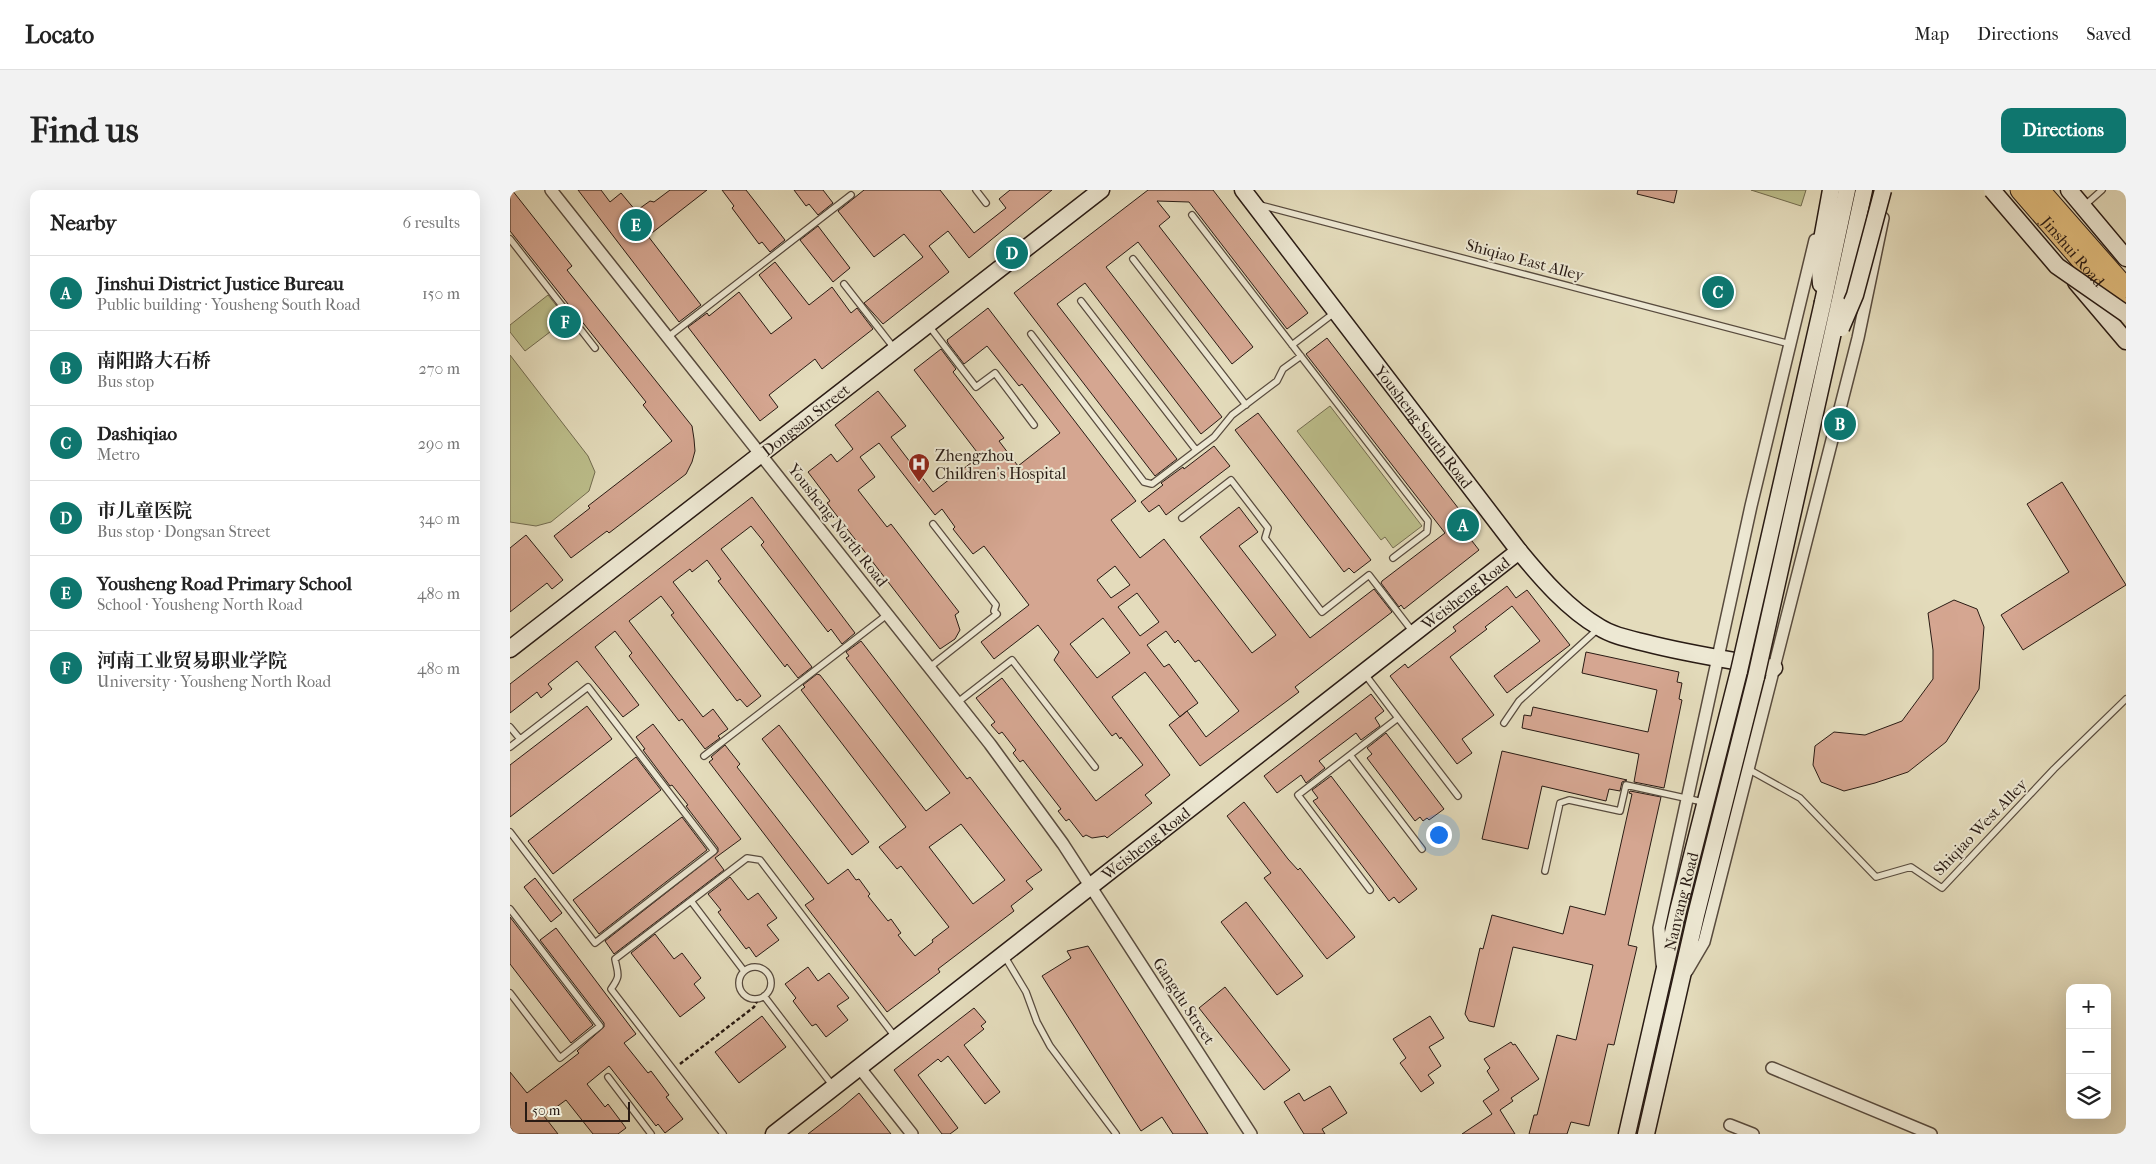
<!DOCTYPE html>
<html lang="en">
<head>
<meta charset="utf-8">
<style>
  body { margin:0; font-family:"IM FELL French Canon","Noto Serif SC",serif; background:#f2f2f2; color:#222 }
  .controls { position:absolute; right:15px; bottom:15px; display:grid; overflow:hidden; border-radius:10px; box-shadow:0 5px 20px #0002 }
  .controls button { width:45px; height:45px; display:grid; place-items:center; padding:0; border:0; border-bottom:1px solid #e0e0e0; background:#fff; color:#222; font:25px sans-serif }
  .scale { position:absolute; left:15px; bottom:12px; width:105px; box-sizing:border-box; padding-left:5px; border:2px solid #291b14; border-top:0; font-size:14px; line-height:18px; white-space:nowrap; color:#291b14; -webkit-text-stroke:4px #ede8d3; paint-order:stroke }
  .you { position:absolute; left:928px; top:644px; width:18px; height:18px; margin:-12px; border:4px solid #fff; border-radius:50%; background:#1a73e8; box-shadow:0 0 0 8px #1a73e833 }
  .badge { display:grid; place-items:center; width:32px; height:32px; border-radius:50%; background:#0f766e; color:#fff; font-size:16px; font-weight:700 }
  .pin { position:absolute; translate:-50% -50%; border:2px solid #fff; box-shadow:0 1px 5px #0006 }
  .list { margin:0; padding:0; list-style:none }
  h2 { display:flex; justify-content:space-between; align-items:center; height:65px; margin:0; padding:0 20px; font-size:21px }
  h2 small { font-size:16px; font-weight:400; color:#767676 }
  .list li { display:grid; grid-template-columns:32px 1fr auto; gap:15px; align-items:center; box-sizing:border-box; height:75px; padding:0 20px; border-top:1px solid #e0e0e0 }
  .list b { display:block; font-size:19px; white-space:nowrap }
  .list p { margin:0; font-size:16px; white-space:nowrap; color:#767676 }
  .list em { font-size:16px; font-style:normal; color:#767676 }
  .icon { flex:none; width:28px; height:28px; fill:none; stroke:currentColor; stroke-width:2; stroke-linecap:round; stroke-linejoin:round }
  .map { position:relative; flex:none; width:1616px; height:944px; overflow:hidden; border-radius:10px }
  header { display:flex; align-items:center; gap:30px; box-sizing:border-box; height:70px; padding:0 25px; background:#fff; border-bottom:1px solid #e0e0e0 }
  header strong { font-size:24px }
  nav { display:flex; gap:28px; margin-inline-start:auto; font-size:18px }
  .intro { display:flex; align-items:center; justify-content:space-between; box-sizing:border-box; height:120px; padding:0 30px }
  h1 { margin:0; font-size:35px }
  .button { padding:12px 22px; border-radius:10px; background:#0f766e; color:#fff; font-size:18px; font-weight:700 }
  main { display:flex; gap:30px; padding:0 30px }
  aside { flex:1; background:#fff; border-radius:10px; box-shadow:0 5px 20px #0002 }
  .map>svg:first-child { display:block }
  .green { fill:#bcbe8b; stroke:#726c50 }
  .building { fill:#d5a691; stroke:#291b14; fill-rule:evenodd }
  .lines { fill:none; stroke-linecap:round; stroke-linejoin:round }
  .lane-casing { stroke:#584b3e; stroke-width:8 }
  .street-casing { stroke:#584b3e; stroke-width:14 }
  .secondary-casing { stroke:#291b14; stroke-width:19 }
  .primary-casing { stroke:#291b14; stroke-width:21 }
  .path { stroke:#291b14; stroke-width:2.5; stroke-dasharray:4 2.5; stroke-linecap:butt }
  .lane { stroke:#ede8d3; stroke-width:5.5 }
  .street { stroke:#ede8d3; stroke-width:11 }
  .secondary { stroke:#ede8d3; stroke-width:16 }
  .primary { stroke:#e2be7e; stroke-width:19 }
  .secondary-bridge-casing { stroke:#291b14; stroke-width:19; stroke-linecap:butt }
  .secondary-bridge { stroke:#ede8d3; stroke-width:16 }
  .labels { text-anchor:middle; dominant-baseline:central; stroke-width:4; stroke-linejoin:round; paint-order:stroke }
  .street-label { font-size:16px; fill:#291b14; stroke:#ede8d3 }
  .poi-label { font-size:16px; fill:#291b14; stroke:#ede8d3; text-anchor:start }
</style>
</head>
<body>
<header>
<strong>Locato</strong>
<nav><a>Map</a><a>Directions</a><a>Saved</a></nav>
</header>
<div class="intro"><h1>Find us</h1><a class="button">Directions</a></div>
<main>
<aside>
<h2>Nearby<small>6 results</small></h2>
<ul class="list">
<li><span class="badge">A</span><div><b>Jinshui District Justice Bureau</b><p>Public building · Yousheng South Road</p></div><em>150 m</em></li>
<li><span class="badge">B</span><div><b>南阳路大石桥</b><p>Bus stop</p></div><em>270 m</em></li>
<li><span class="badge">C</span><div><b>Dashiqiao</b><p>Metro</p></div><em>290 m</em></li>
<li><span class="badge">D</span><div><b>市儿童医院</b><p>Bus stop · Dongsan Street</p></div><em>340 m</em></li>
<li><span class="badge">E</span><div><b>Yousheng Road Primary School</b><p>School · Yousheng North Road</p></div><em>480 m</em></li>
<li><span class="badge">F</span><div><b>河南工业贸易职业学院</b><p>University · Yousheng North Road</p></div><em>480 m</em></li>
</ul>
</aside>
<div class="map">
<svg width="1616" height="944" viewBox="0 0 1616 944">
  <rect width="100%" height="100%" fill="#e4dcbc"/>
  <filter id="stains"><feTurbulence type="fractalNoise" baseFrequency=".004" numOctaves="4"/><feColorMatrix values="0 0 0 0 .2 0 0 0 0 .09 0 0 0 0 .02 0 0 0 .5 -.17"/></filter>
  <radialGradient id="worn" r=".72"><stop offset=".6" stop-color="#630" stop-opacity="0"/><stop offset="1" stop-color="#630" stop-opacity=".3"/></radialGradient>
  <path class="green" d="M1241,0h55l-5,16z
    M38,105l19,24 -42,32 -15,-19v-7z
    M0,165l78,101 7,16 -6,19 -38,31 -15,4 -26,-4z
    M820,216l92,120 -29,22 -8,-11 -4,3 -84,-109z"/>
  <path class="building" d="M0,0h2l60,76 -5,4 125,156 2,13 1,12 -3,11 -6,12 -77,59 -2,-2 -36,27 -17,-22 36,-28 -2,-2 84,-65 -29,-36 3,-3 -136,-171z
    M68,0h23l9,12 11,-9 15,18 14,-10 4,1 16,-12h37l-59,46 53,69 -22,17z
    M212,0h24l39,50 -15,12 -8,-10 -3,2 -27,-36 2,-2z
    M284,0h29l10,13 -15,12 -9,-11 -3,2z
    M354,0h76l34,43 32,-25 -7,-9 11,-9h42l-83,68 -21,-27 -19,15 20,26 -66,52 -19,-21 59,-46 -19,-23 -30,23 -36,-46z
    M638,0h65l95,123 -21,16 -98,-127 -32,-1 13,16 -11,9 94,121 -21,17 -94,-122 -32,25 116,150 -21,17 -116,-151 -28,21 120,155 -22,17 -141,-183z
    M1128,0h39l-3,13 -37,-9z
    M308,36l32,42 -17,14 -33,-42z
    M265,72l34,43 23,-18 19,26 6,-5 16,21 -51,40 -7,-10 -46,36 9,12 -18,14 -72,-94 19,-14 2,3 30,-24 32,42 21,-16 -33,-43z
    M478,118l148,193 -25,19 29,38 24,-19 88,114 24,-18 -76,-98 39,-30 19,25 -19,14 71,92 64,-49 18,23 -97,75 4,5 -99,74 -31,-41 18,-14 -7,6 -35,-45 -33,25 58,78 -25,20 7,8 -45,35 -2,-2 -13,2 -6,-3 -3,2 -14,-18 -3,2 -8,-10 3,-2 -38,-49 -3,2 -7,-9 3,-3 -14,-18 -3,2 -8,-9 4,-3 -19,-24 26,-20 94,123 47,-36 -22,-28 -1,2 -4,-6 -4,3 -58,-76 5,-8 -21,-27 -44,34 -13,-17 48,-37 -45,-59 -11,8 -20,-25 2,-2 -13,-18 -7,6 -56,-72 -19,14 15,20 -17,13 29,37 4,-3 68,88 -4,3 5,15 -5,9 -15,10 -113,-146 3,-2 -22,-29 23,-18 6,8 16,-13 -18,-24 43,-34 28,35 -15,11 42,55 47,-36 -66,-86 27,-21 15,20 -3,3 51,66 -5,3 19,25 42,-33 -38,-49 -3,2 -32,-40 -23,18 -16,-21 -1,-3zM605,376l15,19 -19,13 -14,-18zM627,403l22,29 -19,14 -22,-29zM593,428l27,35 -33,25 -27,-34zM656,441l9,12 3,-3 17,22 4,-2 40,51 -33,26 -19,-26 11,-8 -29,-39 -5,3 -17,-22z
    M817,148l145,188 -7,6 14,18 -75,59 -3,-4 -2,2 -18,-24 1,-2 63,-48 -139,-179z
    M748,223l113,147 -17,13 -5,-5 -5,4 -109,-142z
    M704,256l16,20 -64,49 -7,-10 -10,7 -8,-10 22,-17 -2,-2 22,-16 1,2z
    M1552,292l64,103 -103,65 -22,-35 68,-43 -42,-68z
    M242,307l103,136 -13,11 -11,-15 -3,3 -67,-87 3,-3 -13,-16 -30,23 91,118 -14,11 -11,-14 -2,3 -67,-86 3,-2 -14,-19 -15,12 -2,-3 -17,13 88,114 -14,11 -7,-8 -3,2 -66,-86 3,-2 -13,-17 -32,25 74,96 10,-8 15,20 -10,7 2,2 -15,11 -23,-30 -3,2 -50,-65 3,-3 -17,-22 -20,16 44,58 -16,12 -46,-56 -29,23 4,5 -11,9 -4,-6 -27,21v-29z
    M16,345l37,45 -11,9 -5,-6 -37,29v-64z
    M997,396l9,12 11,-8 43,55 -63,48 -13,-17 46,-35 -28,-35 -27,21 2,2 -37,28 44,58 -32,24 10,14 -15,11 -67,-88 15,-12 3,4 48,-37 -3,-4z
    M1444,410l23,9 7,18 -5,62 -33,53 -38,30 -33,11 -31,8 -23,-9 -8,-17 2,-19 19,-14 31,3 37,-14 31,-42v-29l-5,-37z
    M351,451l106,138 3,-2 72,93 -16,11 7,8 -22,17 3,5 -76,58 2,3 -53,40 -82,-107 9,-6 -105,-137 4,-3 -2,-2 14,-12 15,19 -3,3 91,117 20,-15 8,11 3,-1 11,15 -2,2 20,25 3,-2 10,14 -3,2 17,21 18,-14 -1,-2 17,-13 -48,-61 -4,3 -18,-22 27,-20 -105,-137 4,-3 -2,-2 14,-11 3,1 106,136 24,-18 -104,-135 3,-2 -3,-4zM451,634l44,56 -32,24 -44,-57z
    M1076,462l93,20 -2,10 5,1 -3,16 3,1 -18,88 -30,-6 5,-28 -117,-26 2,-13 7,1 2,-9 115,25 9,-42 -75,-17z
    M861,504l13,17 -9,7 5,8 -19,14 -5,-7 -37,28 6,7 -19,15 -5,-8 -24,18 -13,-17z
    M77,516l25,33 -102,78v-52z
    M143,534l88,115 -26,19 9,12 -110,84 -9,-13 113,-89v-4l-32,-42 2,-1 -16,-20 -2,1 -27,-36 2,-1 -9,-12z
    M269,535l90,117 -17,13 -90,-116z
    M876,543l58,76 -15,11 -2,-2 -4,3 -3,-4 -5,4 -48,-63 5,-4 -5,-6z
    M992,561l125,29 -5,2 -2,9 -11,-2 -3,12 -64,-15 -14,63 -46,-10z
    M126,567l25,33 -108,84 -25,-33z
    M821,586l86,113 -18,14 -5,-6 -5,4 -76,-100 5,-3 -6,-8z
    M1120,601l31,6 -33,148 9,2 -23,98 -6,-1 -19,82 -18,-4 -4,12h-38l5,-19h3l20,-80 19,5 17,-75 -80,-18 -19,80 -25,-6 -4,-7 15,-66 3,1 9,-34 71,19 7,-28 35,9 27,-121 -3,-1z
    M734,612l44,57 10,11 2,-2 55,69 -28,22 -63,-81 7,-5 -44,-57z
    M172,627l25,33 -108,84 -26,-34z
    M220,687l18,23 10,-7 19,25 -10,7 12,15 -23,17 -7,-10 -3,2 -28,-37 3,-2 -13,-16z
    M25,688l27,35 -11,9 -27,-35z
    M736,712l57,74 -26,19 -56,-73z
    M0,727l83,108 -22,18 -61,-79z
    M46,738l80,106 -12,9 24,30 3,-2 18,24 -3,2 17,22 -18,14 -7,-9 -2,2 -47,-60 -22,18 18,23 3,-3 18,24 -8,6h-25l-27,-34 -22,16 14,18h-43l-5,-7v-55l17,21 52,-40 -2,-2 27,-24v-4l-64,-83z
    M145,744l19,25 8,-6 19,25 -7,6 11,14 -25,19 -49,-64z
    M578,756l120,188h-35l-11,-17 -21,14 -99,-155 29,-18 -4,-7z
    M298,777l10,14 11,-8 20,25 -12,8 11,14 -22,17 -10,-13 -4,2 -7,-9 -12,-16 3,-3 -11,-14z
    M715,797l65,83 -26,20 -65,-82z
    M464,818l12,14 -5,4 3,3 -20,16 36,47 -15,12 -37,-48 -7,6 -3,-3 -20,16 40,53 -8,6h-8l-48,-64z
    M252,826l24,31 -47,36 -24,-31z
    M920,826l14,22 -15,9 12,19 -13,9 6,8 -13,9 -21,-29 6,-5 -13,-19z
    M1001,852l2,3 2,-1 24,35 -28,19 2,3 -13,9 15,24h-53l30,-20 -9,-13 16,-11 -12,-19 3,-3 -6,-9z
    M820,896l17,27 -25,16 3,5h-21l-20,-32 15,-9 5,8z
    M349,903l32,41h-83l31,-24z"/>
  <g class="lines">
    <g class="lane-casing">
      <path id="lane" d="M466,0l10,13
        M750,15l530,139
        M1574,16l18,-16
        M682,25l236,306 -1,11 -34,26
        M0,49l85,109
        M623,69l113,146
        M334,94l50,64
        M571,111l115,149
        M419,136l47,61 19,-14 39,52
        M521,144l113,148 8,2 62,-47 18,-22 45,-34 6,-12 18,-13
        M158,147l183,-142
        M782,155l42,-32
        M672,328l49,-38 37,48 -3,10 57,74 47,-37 44,57
        M420,477l67,-53 -3,-3 2,-6 -63,-81
        M854,483l34,45 -100,77 72,95
        M448,512l54,-42 83,107
        M888,528l60,78
        M994,533l15,-22 80,-73
        M0,537l10,12
        M0,557l78,-60 126,164 -119,92 -85,-111
        M840,565l72,94
        M194,566l184,-142
        M1238,579l52,29 76,79 35,-10 31,21 112,-119 72,-70
        M1035,681l15,-68 9,-3 51,11 6,-26 77,17
        M181,711l53,70
        M0,719l90,117 -40,32 -50,-65
        M495,767l21,35 11,30 13,24 66,88
        M229 793a16 16 0 1 1 32 0a16 16 0 1 1-32 0Z
        M254,806l69,90
        M98,887l43,57
        M213,944l-112,-145c10,-14 7,-14 4,-30l132,-101 13,2 136,178"/>
    </g>
    <g class="street-casing">
      <path id="street" d="M41,0l439,554 73,100 188,290
        M1152,774l-3,-36 92,-422 64,-266
        M1177,781l17,-29 154,-604 25,-120
        M349,877l53,67
        M1262,878l159,66
        M1220,935l23,9"/>
    </g>
    <g class="secondary-casing">
      <g id="secondary">
        <path id="s1" d="M733,0l276,361c23,28 49,58 80,76 14,9 31,12 47,16 42,11 85,17 128,25"/>
        <path d="M1559,0l57,68"/>
        <path d="M1566,92l50,59"/>
        <path d="M1311,94l-2,-28 12,-66"/>
        <path d="M1313,112l24,-112"/>
        <path d="M1329,115l25,-115"/>
        <path id="s2" d="M0,459l591,-459"/>
        <path id="s3" d="M264,944l745,-583"/>
        <path id="s4" d="M1117,944l51,-223 61,-240"/>
        <path d="M1136,944l50,-219 60,-238"/>
      </g>
    </g>
    <g class="primary-casing">
      <g id="primary">
        <path id="s5" d="M1510,0l104,120"/>
        <path d="M1530,0l86,98"/>
      </g>
    </g>
    <path class="path" d="M170,874l74,-57 3,-6"/>
    <use href="#lane" class="lane"/>
    <use href="#street" class="street"/>
    <use href="#secondary" class="secondary"/>
    <use href="#primary" class="primary"/>
    <g class="secondary-bridge-casing">
      <path id="secondary-bridge" d="M1482,0l65,76 69,48
        M1331,138l14,-33 28,-105
        M1229,481l84,-369
        M1246,487l83,-372"/>
    </g>
    <use href="#secondary-bridge" class="secondary-bridge"/>
  </g>
  <defs>
    <g id="hospital-pin" transform="scale(1.125)"><path d="M0 17L-7.5 6A9.5 9.5 0 1 1 7.5 6Z" fill="#8f2418" stroke="#ede8d3"/><path d="M-5-5h3v3.5h4V-5h3V5h-3V1.5h-4V5h-3Z" fill="#fff"/></g>
  </defs>
  <g fill-rule="evenodd">
    <use href="#hospital-pin" x="409" y="274"/>
  </g>
  <g class="labels">
    <g class="street-label">
      <text stroke="none"><textPath href="#s5" startOffset="81">Jinshui Road</textPath></text>
      <text transform="translate(1015 70) rotate(15)">Shiqiao East Alley</text>
      <text stroke="none"><textPath href="#s2" startOffset="374">Dongsan Street</textPath></text>
      <text stroke="none"><textPath href="#s1" startOffset="298">Yousheng South Road</textPath></text>
      <text transform="translate(328 335) rotate(52)">Yousheng North Road</text>
      <text stroke="none"><textPath href="#s3" startOffset="878">Weisheng Road</textPath></text>
      <text transform="translate(1470 637) rotate(-46)">Shiqiao West Alley</text>
      <text stroke="none"><textPath href="#s3" startOffset="472">Weisheng Road</textPath></text>
      <text stroke="none"><textPath href="#s4" startOffset="239">Nanyang Road</textPath></text>
      <text transform="translate(674 811) rotate(57)">Gangdu Street</text>
    </g>
    <g class="poi-label">
      <text x="425" y="265">Zhengzhou<tspan x="425" dy="18">Children's Hospital</tspan></text>
    </g>
  </g>
  <rect width="100%" height="100%" filter="url(#stains)"/>
  <rect width="100%" height="100%" fill="url(#worn)"/>
</svg>
<div class="controls">
<button>+</button>
<button>−</button>
<button><svg class="icon" aria-label="layers" viewBox="0 0 24 24"><path d="M12 4l9 5-9 5-9-5zM3 14l9 5 9-5"/></svg></button>
</div>
<div class="scale">50 m</div>
<div class="you"></div>
<div class="pin badge" style="left:953px;top:335px">A</div>
<div class="pin badge" style="left:1330px;top:234px">B</div>
<div class="pin badge" style="left:1208px;top:102px">C</div>
<div class="pin badge" style="left:502px;top:63px">D</div>
<div class="pin badge" style="left:126px;top:35px">E</div>
<div class="pin badge" style="left:55px;top:132px">F</div>
</div>
</main>
</body>
</html>
